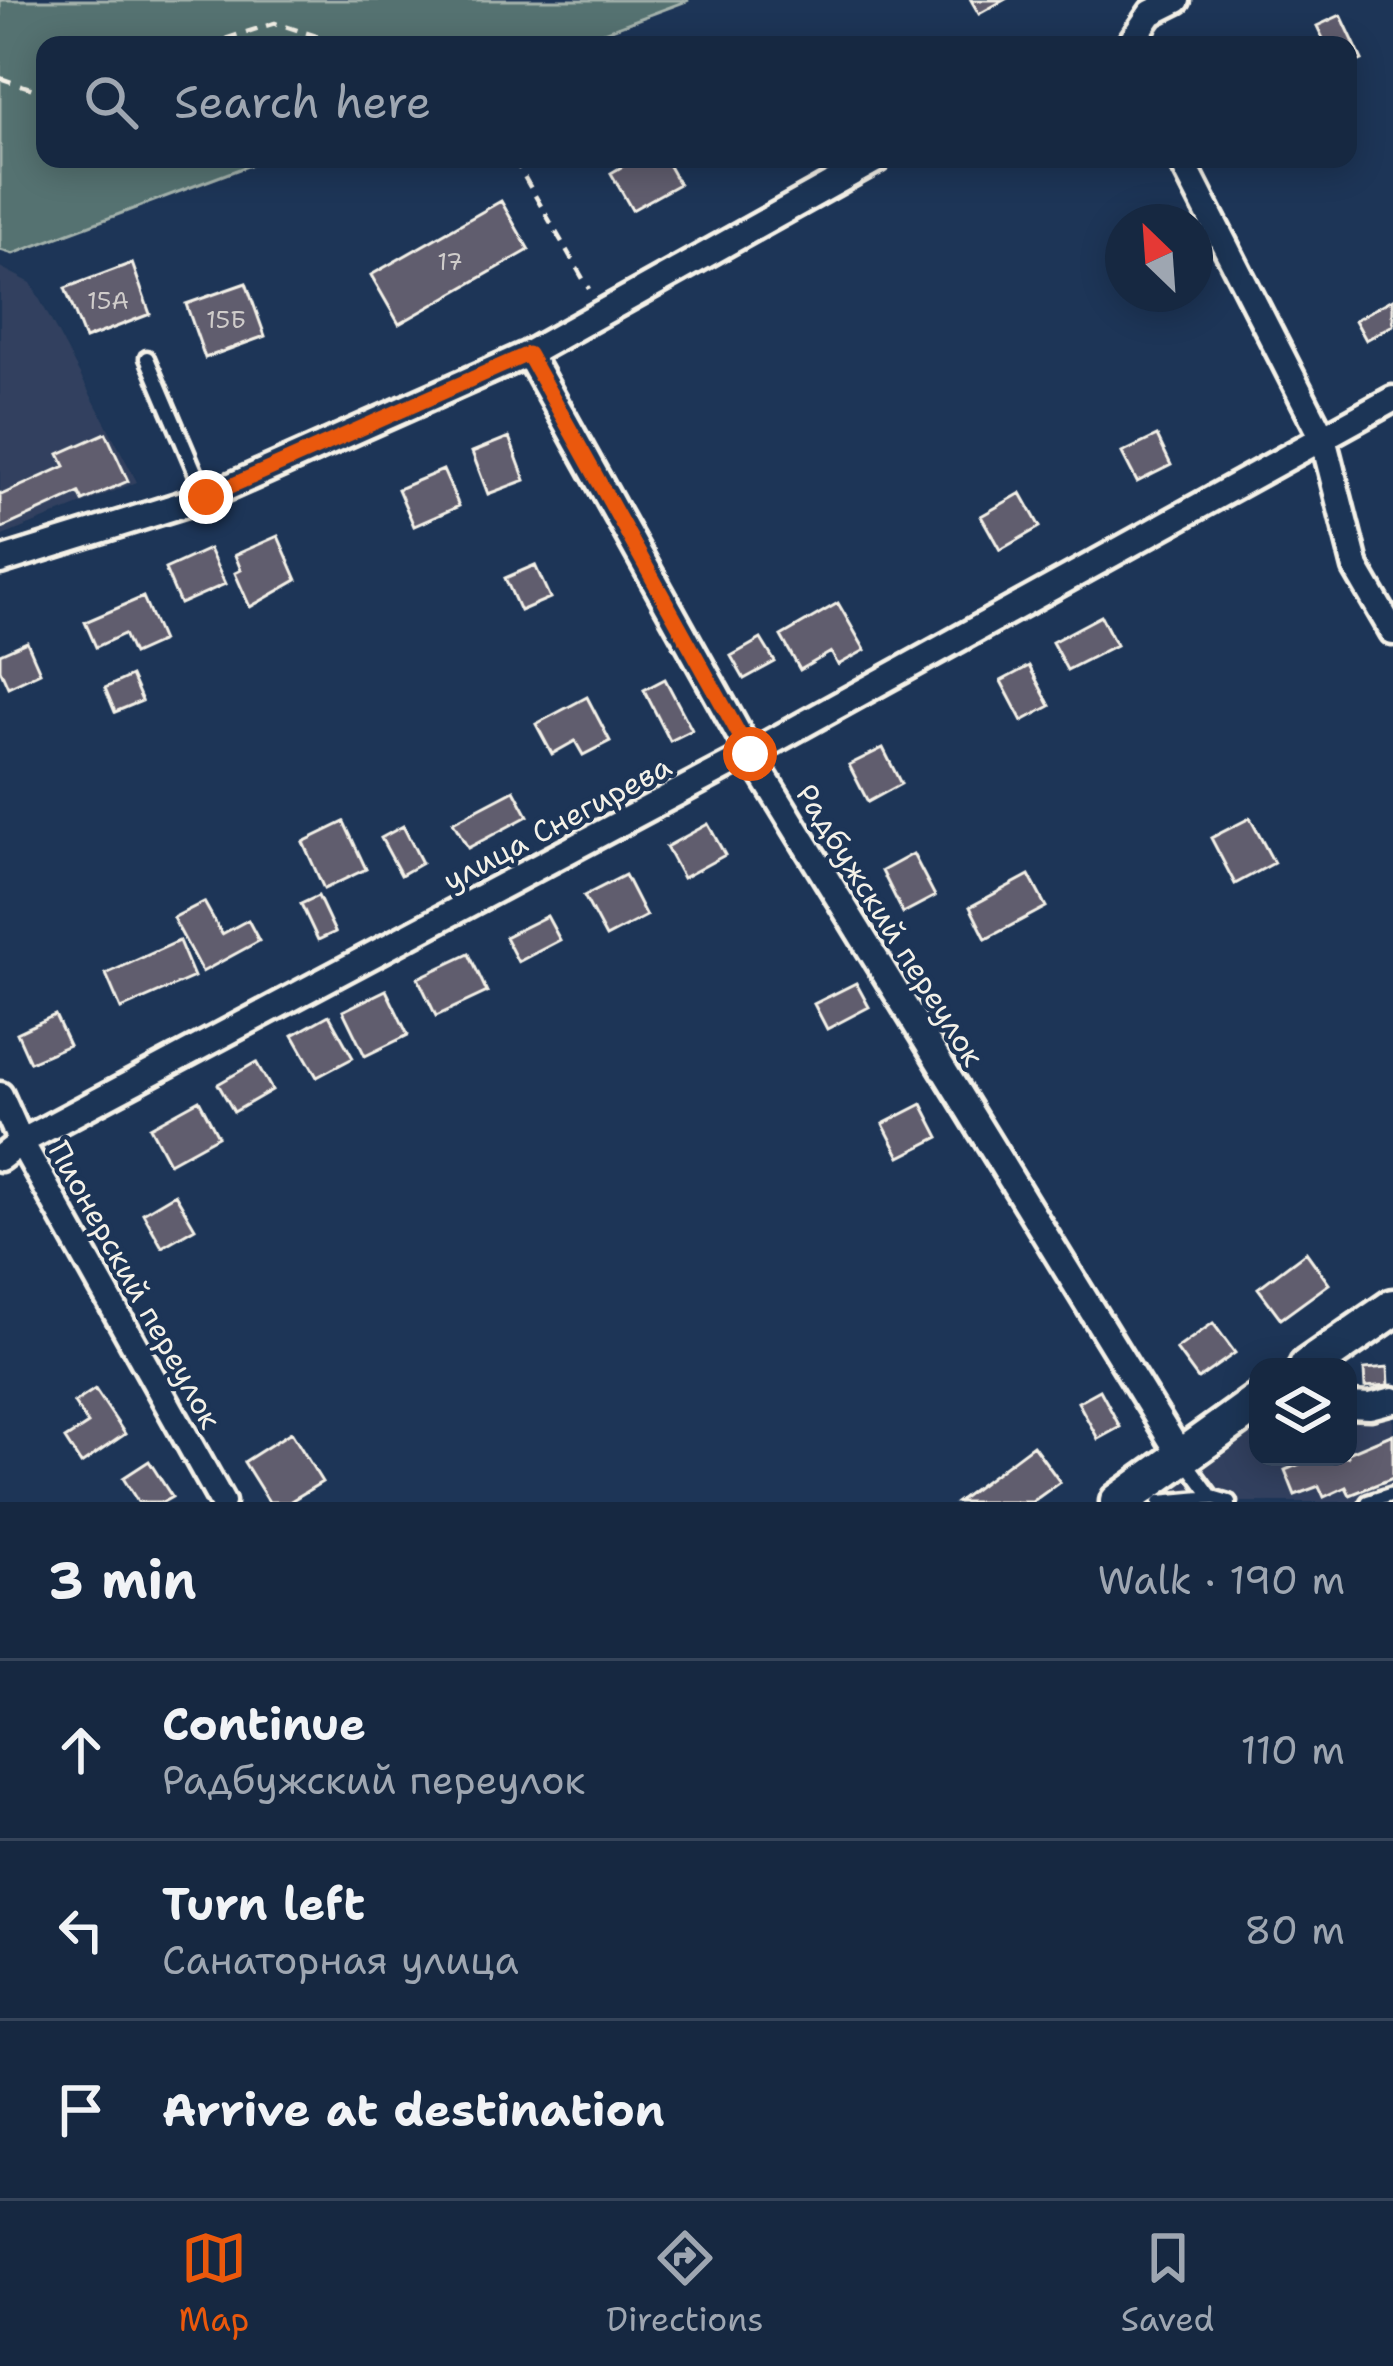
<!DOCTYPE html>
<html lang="en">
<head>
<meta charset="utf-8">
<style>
  body { margin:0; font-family:"Shantell Sans",sans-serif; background:#1f3048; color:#f1f3f6 }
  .controls { position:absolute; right:36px; bottom:36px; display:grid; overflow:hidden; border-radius:24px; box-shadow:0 6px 30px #0003 }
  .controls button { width:108px; height:108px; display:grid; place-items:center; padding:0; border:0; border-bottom:3px solid #35445a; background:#162841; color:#f1f3f6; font:60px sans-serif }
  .compass { position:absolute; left:1105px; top:204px; width:108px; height:108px; border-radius:50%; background:#162841; box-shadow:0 6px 30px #0003; rotate:335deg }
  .stop { position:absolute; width:36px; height:36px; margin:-27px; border:9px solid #ea580c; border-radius:50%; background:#fff }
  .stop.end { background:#ea580c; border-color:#fff; box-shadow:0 3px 12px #0008 }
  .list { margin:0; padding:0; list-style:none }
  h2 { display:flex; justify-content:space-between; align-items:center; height:156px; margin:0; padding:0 48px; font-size:51px }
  h2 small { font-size:39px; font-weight:400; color:#9ea6b1 }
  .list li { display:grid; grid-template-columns:78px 1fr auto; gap:36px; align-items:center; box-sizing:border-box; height:180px; padding:0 48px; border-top:3px solid #35445a }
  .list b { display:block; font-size:45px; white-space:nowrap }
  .list p { margin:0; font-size:39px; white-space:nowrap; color:#9ea6b1 }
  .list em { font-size:39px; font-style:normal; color:#9ea6b1 }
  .icon { flex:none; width:66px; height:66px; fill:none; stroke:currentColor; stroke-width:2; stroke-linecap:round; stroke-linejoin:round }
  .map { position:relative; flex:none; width:1393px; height:1502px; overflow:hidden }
  .search { position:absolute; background:#162841; box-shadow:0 6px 30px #0003; left:36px; right:36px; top:36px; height:132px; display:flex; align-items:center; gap:30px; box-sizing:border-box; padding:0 42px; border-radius:24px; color:#9ea6b1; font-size:45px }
  .sheet { height:696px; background:#162841 }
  nav { display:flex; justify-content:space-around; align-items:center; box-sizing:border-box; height:168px; border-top:3px solid #35445a; background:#162841; font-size:33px; color:#9ea6b1 }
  nav a { display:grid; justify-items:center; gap:6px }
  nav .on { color:#ea580c }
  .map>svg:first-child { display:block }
  .built { fill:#31415e }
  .green { fill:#547271; stroke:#a4b2ac; stroke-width:3 }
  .building { fill:#615d6e; stroke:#f4f1e8; stroke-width:3 }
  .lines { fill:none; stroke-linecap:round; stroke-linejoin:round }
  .lane-casing { stroke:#f4f1e8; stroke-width:21 }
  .street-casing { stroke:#f4f1e8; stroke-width:33 }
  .secondary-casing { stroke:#f4f1e8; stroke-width:45 }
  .path { stroke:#f4f1e8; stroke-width:4.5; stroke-dasharray:12 9; stroke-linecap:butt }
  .lane { stroke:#1d3557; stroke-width:12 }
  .street { stroke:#1d3557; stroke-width:24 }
  .secondary { stroke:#1d3557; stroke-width:36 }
  .route { stroke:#ea580c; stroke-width:15 }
  .labels { text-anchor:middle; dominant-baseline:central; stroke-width:9; stroke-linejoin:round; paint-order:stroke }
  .number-label { font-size:24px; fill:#cfccca }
  .street-label { font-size:30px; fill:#f4f1e8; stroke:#1d3557 }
</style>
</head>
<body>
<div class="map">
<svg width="1393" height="1502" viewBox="0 0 1393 1502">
  <rect width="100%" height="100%" fill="#1d3557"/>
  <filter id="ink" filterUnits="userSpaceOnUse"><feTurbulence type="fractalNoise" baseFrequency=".00833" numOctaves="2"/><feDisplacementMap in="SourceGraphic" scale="24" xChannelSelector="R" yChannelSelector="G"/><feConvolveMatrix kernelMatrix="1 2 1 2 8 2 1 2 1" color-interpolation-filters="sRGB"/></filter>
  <g filter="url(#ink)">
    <path class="built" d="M0,267l31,16 106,199 -137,55z
      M1393,1407v95h-249l114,-77v32h90v-43z"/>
    <path class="green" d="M0,0h689l-120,45h-524v114h221l-253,95 -13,-4z"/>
    <path class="building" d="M971,0h33l-25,14z
      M1341,15l21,45 -14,6v-21h-22l-9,-19z
      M635,159h30l14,25 -47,26 -21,-37z
      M501,201l28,49 -130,74 -28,-49z
      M132,263l18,51 -65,25 -20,-51z
      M246,283l19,53 -60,22 -19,-54z
      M1393,299v26l-27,15 -11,-20z
      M106,433l22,48 -45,20 -4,-8 -79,36v-37l1,3 64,-29 -6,-12z
      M1157,436l14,29 -34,17 -15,-29z
      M509,437l16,43 -37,14 -16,-42z
      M443,470l16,36 -45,20 -16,-37z
      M1021,493l19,34 -40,23 -19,-34z
      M278,536l19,44 -47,27 -15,-34 6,-3 -6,-15z
      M209,549l16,35 -45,20 -15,-35z
      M535,565l15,33 -30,13 -15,-33z
      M143,597l19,44 -29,13 -9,-20 -28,13 -11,-25z
      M838,603l27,47 -27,15 -7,-13 -31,18 -19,-34z
      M1101,616l15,29 -49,25 -15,-28z
      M761,639l14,23 -31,17 -13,-23z
      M27,642l13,30 -32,15 -8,-18v-15z
      M1029,666l21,40 -28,15 -21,-40z
      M131,676l11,25 -27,11 -10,-24z
      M665,679l27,51 -22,11 -26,-51z
      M587,697l23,44 -27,14 -8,-14 -23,13 -16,-30z
      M883,748l18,36 -33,18 -19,-37z
      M514,790l14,26 -60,32 -15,-26z
      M1250,818l24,45 -39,21 -24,-46z
      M344,822l22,47 -42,20 -21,-47z
      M708,824l17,31 -42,23 -17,-31z
      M403,826l19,37 -21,12 -20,-37z
      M913,854l22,42 -32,17 -21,-42z
      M625,875l21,41 -40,21 -22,-41z
      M1029,875l17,32 -60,32 -16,-32z
      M318,896l17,36 -17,8 -17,-36z
      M204,902l18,32 26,-14 11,21 -57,31 -29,-54z
      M547,916l13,24 -42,22 -13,-25z
      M179,941l15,36 -73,32 -15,-35z
      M469,954l18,38 -51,24 -18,-38z
      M856,983l13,24 -42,22 -13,-25z
      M386,990l22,45 -43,21 -22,-45z
      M55,1015l14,30 -39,17 -13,-29z
      M329,1015l24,43 -36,19 -24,-42z
      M256,1062l16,28 -38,22 -16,-28z
      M199,1100l19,36 -49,27 -19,-36z
      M922,1104l17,33 -39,20 -17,-33z
      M175,1194l20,34 -33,19 -19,-34z
      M1306,1252l23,32 -48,35 -23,-31z
      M1213,1323l22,30 -37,26 -22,-30z
      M1388,1367l1,18 -24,2 -1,-18z
      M95,1389l30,45 -44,30 -16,-25 23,-15 -14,-21z
      M1100,1390l20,37 -22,12 -20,-37z
      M291,1432l31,50 -33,20h-20l-25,-40z
      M1393,1434v44l-43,17 -4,-8 -22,10 -5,-11 -24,9 -10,-25 32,-13h31v-4z
      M1033,1445l27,37 -28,20h-75z
      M149,1461l23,36 -9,5h-25l-15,-24z"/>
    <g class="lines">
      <g class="lane-casing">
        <path id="lane" d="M147,358l59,139
          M1184,1459l28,38 17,5
          M1160,1502l52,-5
          M1368,1502l25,-8"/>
      </g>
      <g class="street-casing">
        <path id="street" d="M1129,45l22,-32 26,-13
          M1181,159l142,279 33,130 37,64
          M528,354l222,400 431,702
          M0,561l206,-64 322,-143 349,-195
          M0,1095l21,47 201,360
          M0,1158l21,-16 729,-388 643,-355
          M1348,1405l22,1 23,-6"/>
      </g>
      <g class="secondary-casing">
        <path id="secondary" d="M1308,1367l85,-59
          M1119,1502l139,-100"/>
      </g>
      <path class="path" d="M206,45l69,-22 70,22
        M0,78l45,15
        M514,159l75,130"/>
      <use href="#lane" class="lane"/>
      <use href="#street" class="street"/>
      <use href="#secondary" class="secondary"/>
    </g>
  </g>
  <g class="lines" filter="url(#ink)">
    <path class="route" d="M206,497l322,-143 222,400"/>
  </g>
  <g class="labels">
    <g class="number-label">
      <text x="450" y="262">17</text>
      <text x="108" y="301">15А</text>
      <text x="226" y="320">15Б</text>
    </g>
    <g class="street-label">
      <text transform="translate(557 823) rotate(-28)">улица Снегирева</text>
      <text transform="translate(890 925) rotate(58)">Радбужский переулок</text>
      <text transform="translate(135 1285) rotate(61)">Пионерский переулок</text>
    </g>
  </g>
</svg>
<div class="controls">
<button><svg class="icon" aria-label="layers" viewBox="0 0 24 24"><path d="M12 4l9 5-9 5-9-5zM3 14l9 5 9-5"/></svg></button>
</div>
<svg class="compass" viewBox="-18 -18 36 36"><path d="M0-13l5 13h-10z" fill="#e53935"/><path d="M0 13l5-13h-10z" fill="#9ea6b1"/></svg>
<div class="stop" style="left:750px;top:754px"></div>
<div class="stop end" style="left:206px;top:497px"></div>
<div class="search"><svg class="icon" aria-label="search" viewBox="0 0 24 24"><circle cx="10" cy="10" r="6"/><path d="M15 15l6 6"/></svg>Search here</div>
</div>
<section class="sheet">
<h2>3 min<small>Walk · 190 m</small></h2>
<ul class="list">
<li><svg class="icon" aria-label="ahead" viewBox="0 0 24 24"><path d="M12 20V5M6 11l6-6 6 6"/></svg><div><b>Continue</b><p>Радбужский переулок</p></div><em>110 m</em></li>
<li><svg class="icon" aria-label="left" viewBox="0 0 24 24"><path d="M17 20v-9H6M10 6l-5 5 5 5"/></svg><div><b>Turn left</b><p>Санаторная улица</p></div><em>80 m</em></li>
<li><svg class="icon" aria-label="arrive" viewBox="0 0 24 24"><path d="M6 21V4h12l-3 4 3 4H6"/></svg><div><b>Arrive at destination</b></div></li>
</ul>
</section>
<nav>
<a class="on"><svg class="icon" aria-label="map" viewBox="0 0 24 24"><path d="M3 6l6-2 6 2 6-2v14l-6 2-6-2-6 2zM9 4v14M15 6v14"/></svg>Map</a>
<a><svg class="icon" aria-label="directions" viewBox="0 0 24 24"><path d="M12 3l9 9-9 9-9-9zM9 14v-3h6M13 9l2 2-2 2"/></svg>Directions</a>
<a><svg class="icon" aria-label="saved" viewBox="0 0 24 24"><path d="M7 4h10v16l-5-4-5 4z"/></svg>Saved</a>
</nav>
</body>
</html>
